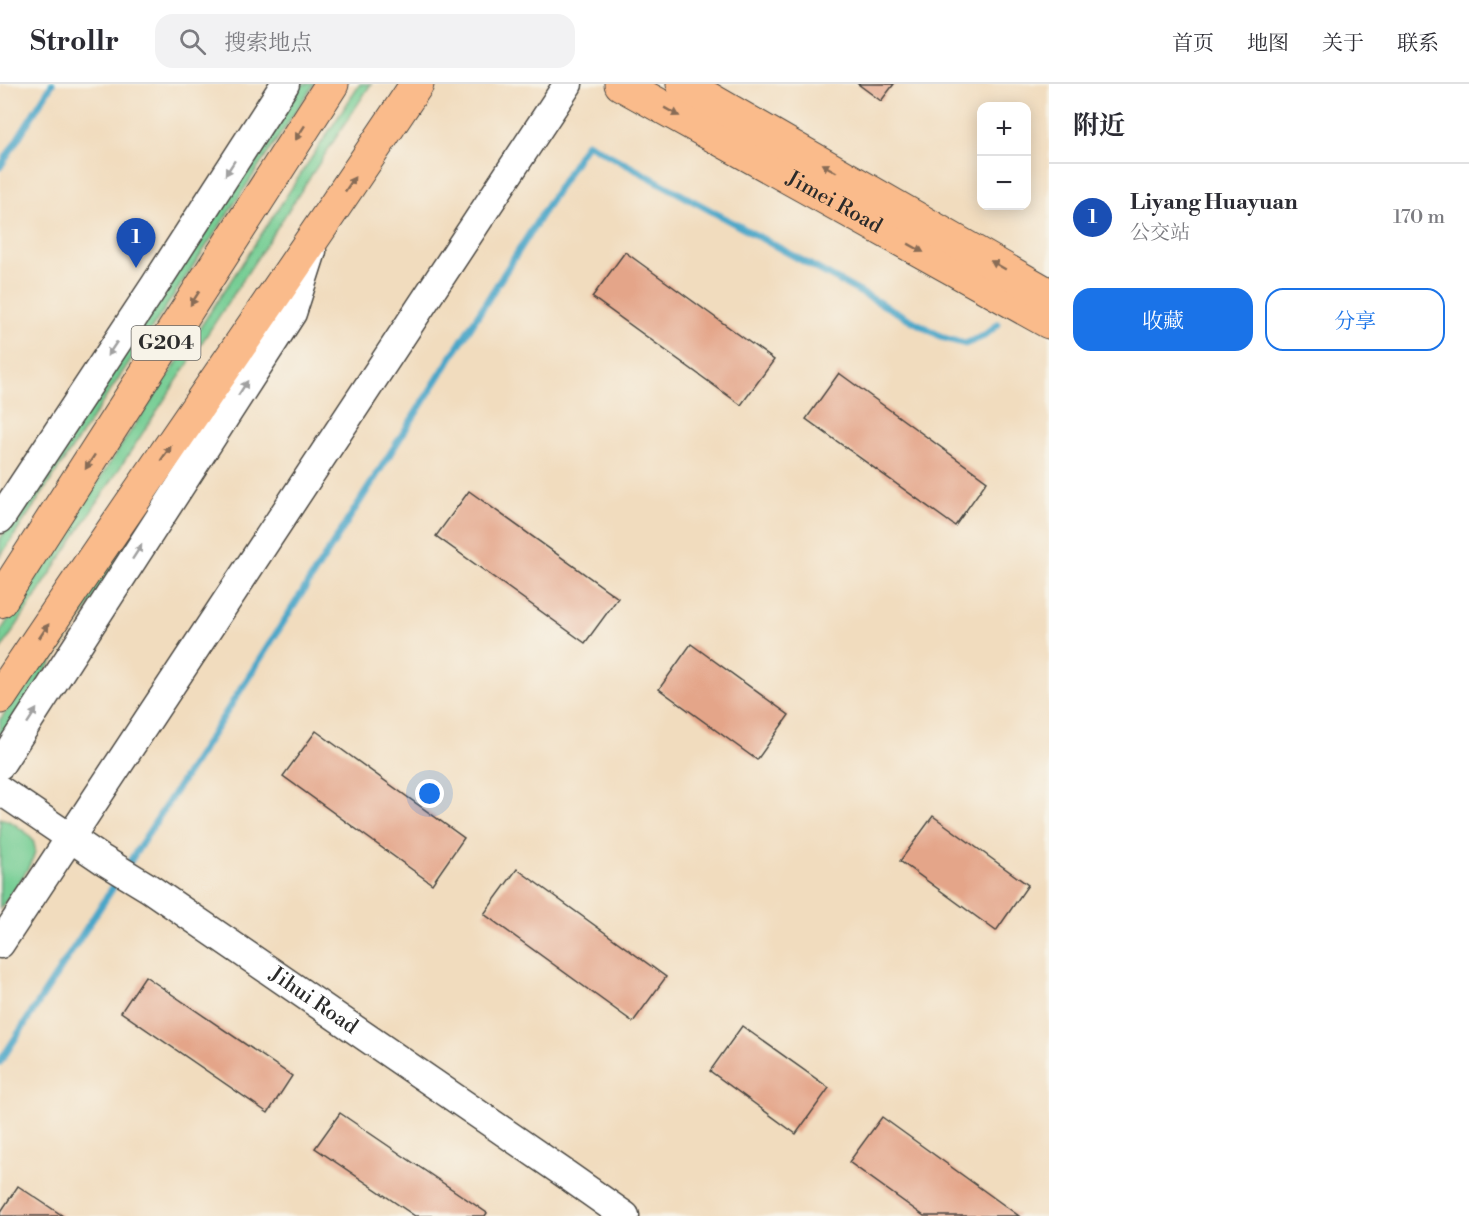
<!DOCTYPE html>
<html lang="zh">
<head>
<meta charset="utf-8">
<style>
  body { margin:0; font-family:"Libre Bodoni","Noto Serif SC",serif; background:#f2f2f3; color:#2b2b33 }
  .controls { position:absolute; right:18px; top:18px; display:grid; overflow:hidden; border-radius:12px; box-shadow:0 3px 15px #0003 }
  .controls button { width:54px; height:54px; display:grid; place-items:center; padding:0; border:0; border-bottom:2px solid #e1e1e2; background:#fff; color:#2b2b33; font:30px sans-serif }
  .you { position:absolute; left:430px; top:710px; width:21px; height:21px; margin:-15px; border:4px solid #fff; border-radius:50%; background:#1a73e8; box-shadow:0 0 0 9px #1a73e833 }
  .badge { display:grid; place-items:center; width:39px; height:39px; border-radius:50%; background:#1a73e8; color:#fff; font-size:20px; font-weight:700 }
  .pin { position:absolute; translate:-50% -50px; filter:drop-shadow(0 2px 3px #0008) }
  .pin::after { content:''; position:absolute; top:32px; width:21px; height:18px; background:inherit; clip-path:polygon(0 0,100% 0,50% 100%) }
  .list { margin:0; padding:0; list-style:none }
  h2 { display:flex; justify-content:space-between; align-items:center; height:78px; margin:0; padding:0 24px; font-size:26px }
  h2 small { font-size:20px; font-weight:400; color:#7c7c81 }
  .list li { display:grid; grid-template-columns:39px 1fr auto; gap:18px; align-items:center; box-sizing:border-box; height:108px; padding:0 24px; border-top:2px solid #e1e1e2 }
  .list b { display:block; font-size:22px; white-space:nowrap }
  .list p { margin:0; font-size:20px; white-space:nowrap; color:#7c7c81 }
  .list em { font-size:20px; font-style:normal; color:#7c7c81 }
  .actions { display:flex; gap:12px; padding:18px 24px }
  .actions a { flex:1; padding:14px 0; border:2px solid #1a73e8; border-radius:18px; text-align:center; font-size:21px; color:#1a73e8 }
  .actions .main { background:#1a73e8; color:#fff }
  .icon { flex:none; width:33px; height:33px; fill:none; stroke:currentColor; stroke-width:2; stroke-linecap:round; stroke-linejoin:round }
  .map { position:relative; flex:none; width:1049px; height:1132px; overflow:hidden }
  header { display:flex; align-items:center; gap:36px; box-sizing:border-box; height:84px; padding:0 30px; background:#fff; border-bottom:2px solid #e1e1e2 }
  header strong { font-size:28px }
  nav { display:flex; gap:33px; margin-inline-start:auto; font-size:21px }
  .search { width:420px; height:54px; background:#f2f2f3; display:flex; align-items:center; gap:15px; box-sizing:border-box; padding:0 21px; border-radius:18px; color:#7c7c81; font-size:22px }
  main { display:flex }
  aside { flex:1; background:#fff }
  .map>svg:first-child { display:block }
  .green { fill:#76ce94; stroke:#507c60; stroke-width:1.5 }
  .lines { fill:none; stroke-linecap:round; stroke-linejoin:round }
  .stream { stroke:#4aa6c8; stroke-width:7 }
  .building { fill:#e4a589 }
  .minor-casing { stroke:#494641; stroke-width:31 }
  .major-casing { stroke:#494641; stroke-width:35 }
  .highway-casing { stroke:#494641; stroke-width:35 }
  .minor { stroke:#fff; stroke-width:28 }
  .major { stroke:#fabb8b; stroke-width:33 }
  .highway { stroke:#fabb8b; stroke-width:33 }
  .oneway { fill:#886c56 }
  .oneway2 { fill:#a0a0a0 }
  .labels { text-anchor:middle; dominant-baseline:central; stroke-width:6; stroke-linejoin:round; paint-order:stroke }
  .shield { fill:#f7f3e8; stroke:#686764; stroke-width:1.5 }
  .shield-label { font-size:20px; font-weight:bold; fill:#2b2b2b }
  .street-label { font-size:21px; fill:#2b2b2b; stroke:#f7f3e8 }
</style>
</head>
<body>
<header>
<strong>Strollr</strong>
<div class="search"><svg class="icon" aria-label="search" viewBox="0 0 24 24"><circle cx="10" cy="10" r="6"/><path d="M15 15l6 6"/></svg>搜索地点</div>
<nav><a>首页</a><a>地图</a><a>关于</a><a>联系</a></nav>
</header>
<main>
<div class="map">
<svg width="1049" height="1132" viewBox="0 0 1049 1132">
  <rect width="100%" height="100%" fill="#f7f3e8"/>
  <filter id="ink" filterUnits="userSpaceOnUse"><feTurbulence type="fractalNoise" baseFrequency=".0167" numOctaves="2"/><feDisplacementMap in="SourceGraphic" scale="12" xChannelSelector="R" yChannelSelector="G"/><feConvolveMatrix kernelMatrix="1 2 1 2 8 2 1 2 1" color-interpolation-filters="sRGB"/></filter>
  <filter id="wash" filterUnits="userSpaceOnUse"><feTurbulence type="fractalNoise" baseFrequency=".008" numOctaves="4" result="noise"/><feDisplacementMap in="SourceGraphic" scale="24" xChannelSelector="R" yChannelSelector="G"/><feGaussianBlur stdDeviation="1.35" result="paint"/><feColorMatrix in="noise" values="0 0 0 0 0 0 0 0 0 0 0 0 0 0 0 0 0 1.4 0 .05"/><feComposite in="paint" operator="in"/></filter>
  <g filter="url(#wash)">
    <rect width="100%" height="100%" fill="#f1dcbe"/>
    <path class="green" d="M302,0h12l-314,473v-18z
      M360,0h11l-371,567v-19l130,-200 27,-39z
      M185,356l9,9 -194,291v-20z
      M0,734c8,2 15,6 21,11 7,4 13,11 14,19 2,13 -26,49 -35,61z"/>
    <g class="lines">
      <path class="stream" d="M0,83l52,-83
        M127,782l88,-136 372,-587 357,195 21,6 19,-8 14,-12
        M0,978l119,-184"/>
    </g>
    <g id="blocks">
      <path class="building" d="M858,0h36l-13,17z
        M625,168l149,108 -33,45 -149,-108z
        M839,289l148,108 -32,45 -149,-107z
        M469,407l149,107 -33,45 -149,-107z
        M691,560l98,71 -32,45 -98,-71z
        M316,647l148,107 -32,46 -149,-108z
        M933,732l95,69 -32,46 -96,-70z
        M517,785l149,108 -33,45 -149,-108z
        M145,892l147,100 -24,37 -147,-101z
        M742,942l87,62 -33,46 -86,-63z
        M340,1029l147,100 -2,3h-70l-100,-68z
        M882,1033l137,99h-95l-75,-54z
        M18,1102l45,30h-63v-3z"/>
    </g>
  </g>
  <g filter="url(#ink)">
    <use href="#blocks" fill-opacity="0" stroke="#494641" stroke-width="1.5"/>
    <g class="lines">
      <g class="minor-casing">
        <g id="minor">
          <path d="M0,435l155,-234 130,-201"/>
          <path d="M0,681l292,-452 20,-62"/>
          <path id="s1" d="M0,706l103,70 46,28 412,283 64,45"/>
          <path d="M0,860l568,-860"/>
        </g>
      </g>
      <g class="major-casing">
        <g id="major">
          <path id="s2" d="M621,0l428,238"/>
          <path d="M683,0l366,211"/>
        </g>
      </g>
      <g class="highway-casing">
        <path id="highway" d="M0,517l332,-517
          M0,613c137,-205 280,-407 417,-613"/>
      </g>
      <use href="#minor" class="minor"/>
      <use href="#major" class="major"/>
      <use href="#highway" class="highway"/>
    </g>
    <defs><path id="oneway-solid" d="M-6-.8H1V-3.2L6.5 0L1 3.2V.8H-6Z" transform="scale(1.5)"/></defs>
    <g class="oneway">
      <use href="#oneway-solid" transform="translate(672 28) rotate(29)"/>
      <use href="#oneway-solid" transform="translate(300 49) rotate(123)"/>
      <use href="#oneway-solid" transform="translate(829 84) rotate(-150)"/>
      <use href="#oneway-solid" transform="translate(350 100) rotate(-56)"/>
      <use href="#oneway-solid" transform="translate(916 164) rotate(29)"/>
      <use href="#oneway-solid" transform="translate(998 181) rotate(-150)"/>
      <use href="#oneway-solid" transform="translate(195 214) rotate(123)"/>
      <use href="#oneway-solid" transform="translate(166 369) rotate(-55)"/>
      <use href="#oneway-solid" transform="translate(90 378) rotate(123)"/>
      <use href="#oneway-solid" transform="translate(44 547) rotate(-56)"/>
    </g>
    <g class="oneway2">
      <use href="#oneway-solid" transform="translate(230 84) rotate(123)"/>
      <use href="#oneway-solid" transform="translate(112 265) rotate(124)"/>
      <use href="#oneway-solid" transform="translate(243 304) rotate(-57)"/>
      <use href="#oneway-solid" transform="translate(137 468) rotate(-57)"/>
      <use href="#oneway-solid" transform="translate(32 632) rotate(-57)"/>
    </g>
  </g>
  <g class="labels">
    <rect class="shield" x="131.5" y="242" width="69" height="34" rx="4.5"/>
    <g class="shield-label">
      <text x="166" y="259">G204</text>
    </g>
    <g class="street-label">
      <text stroke="none"><textPath href="#s2" startOffset="244">Jimei Road</textPath></text>
      <text stroke="none"><textPath href="#s1" startOffset="378">Jihui Road</textPath></text>
    </g>
  </g>
</svg>
<div class="controls">
<button>+</button>
<button>−</button>
</div>
<div class="you"></div>
<div class="pin badge" style="left:136px;top:184px;background:#1a4fb4">1</div>
</div>
<aside>
<h2>附近<small></small></h2>
<ul class="list">
<li><span class="badge" style="background:#1a4fb4">1</span><div><b>Liyang Huayuan</b><p>公交站</p></div><em>170 m</em></li>
</ul>
<div class="actions"><a class="main">收藏</a><a>分享</a></div>
</aside>
</main>
</body>
</html>
